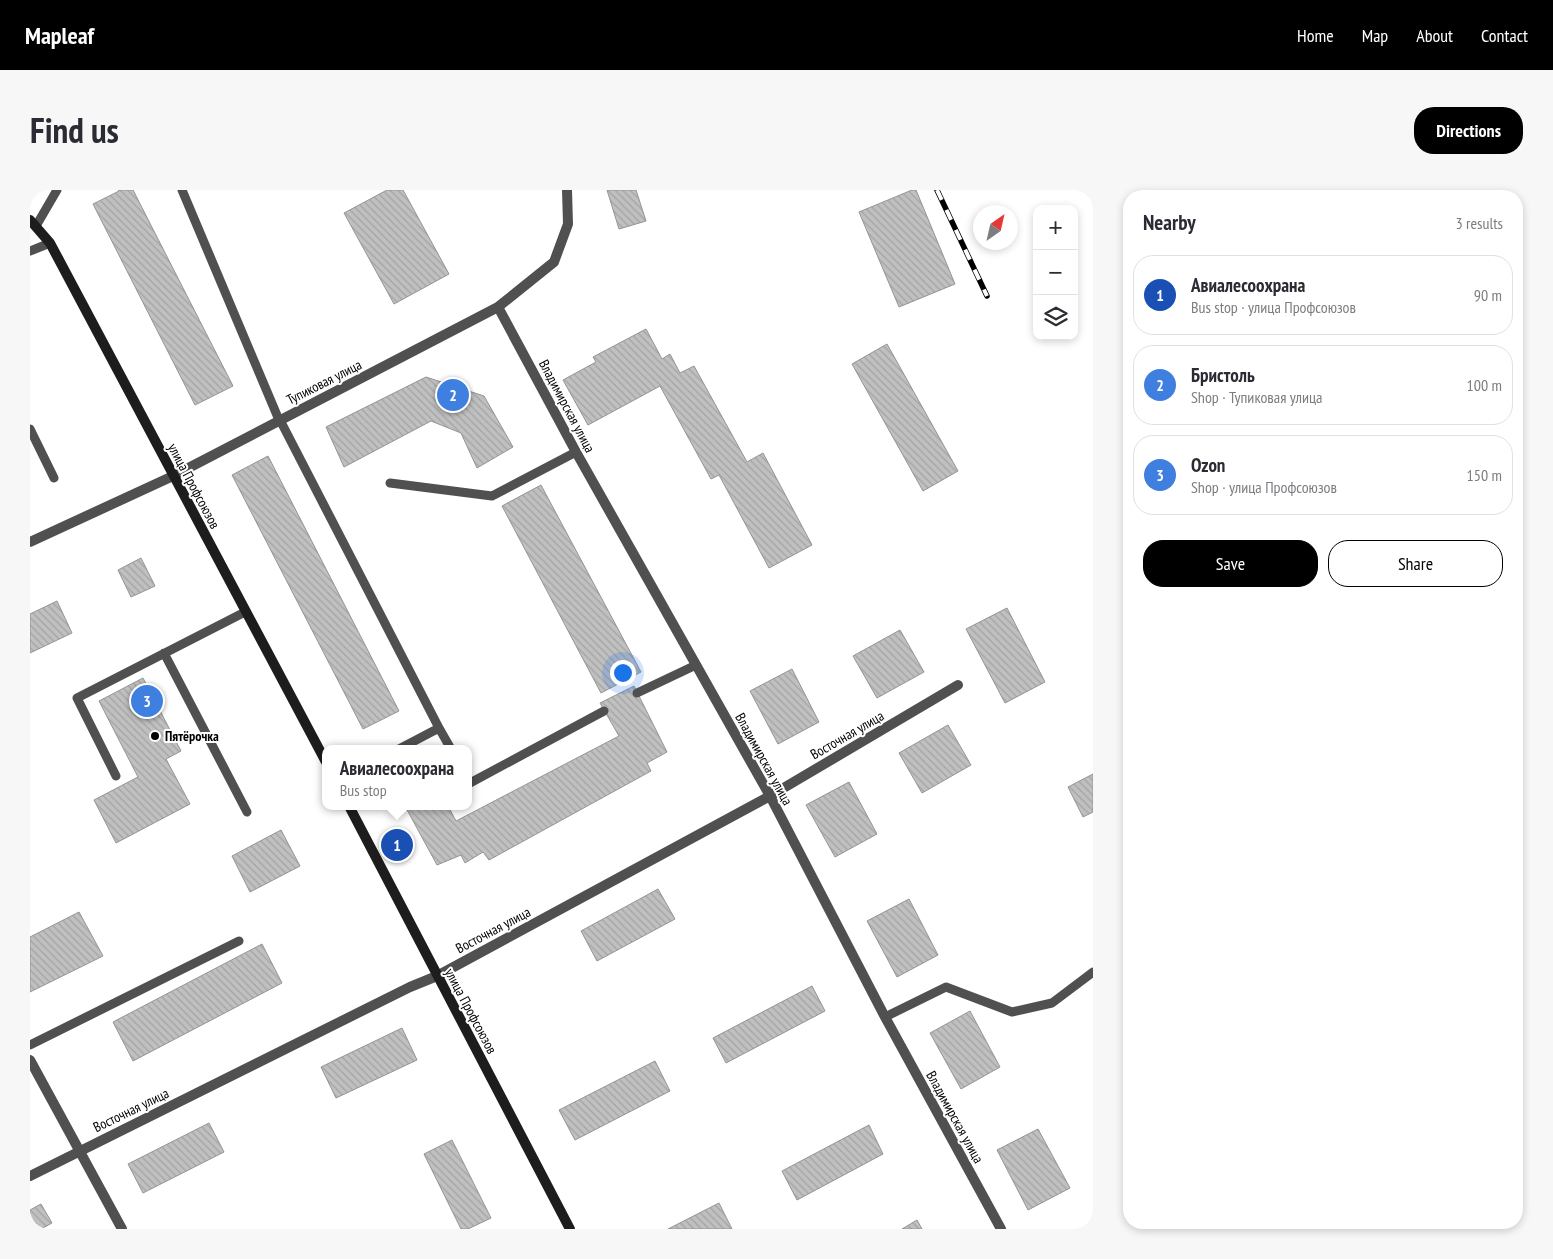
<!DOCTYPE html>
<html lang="en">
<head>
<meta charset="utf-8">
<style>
  body { margin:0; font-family:"PT Sans Narrow",sans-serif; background:#f7f7f7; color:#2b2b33 }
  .controls { position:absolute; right:15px; top:15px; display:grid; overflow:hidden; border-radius:10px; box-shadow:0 2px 8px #0003 }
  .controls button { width:45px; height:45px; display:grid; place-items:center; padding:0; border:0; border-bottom:1px solid #e1e1e2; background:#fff; color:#2b2b33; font:25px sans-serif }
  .compass { position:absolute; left:943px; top:15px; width:45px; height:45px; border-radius:50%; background:#fff; box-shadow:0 2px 8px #0003; rotate:34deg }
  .you { position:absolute; left:592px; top:482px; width:18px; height:18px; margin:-12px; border:4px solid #fff; border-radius:50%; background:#1a73e8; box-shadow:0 0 0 8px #1a73e833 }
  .badge { display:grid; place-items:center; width:32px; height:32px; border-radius:50%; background:#000; color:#fff; font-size:16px; font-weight:700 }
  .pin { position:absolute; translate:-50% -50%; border:2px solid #fff; box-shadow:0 1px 5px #0006 }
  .popup { position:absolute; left:292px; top:555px; width:150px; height:65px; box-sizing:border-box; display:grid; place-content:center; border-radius:10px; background:#fff; filter:drop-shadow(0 1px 4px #0005); font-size:16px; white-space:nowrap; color:#7c7c81 }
  .popup b { font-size:19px; color:#2b2b33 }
  .popup::after { content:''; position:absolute; left:50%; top:100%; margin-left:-10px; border:10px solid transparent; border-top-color:#fff }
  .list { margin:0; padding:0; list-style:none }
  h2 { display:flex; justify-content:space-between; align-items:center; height:65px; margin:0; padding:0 20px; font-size:21px }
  h2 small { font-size:16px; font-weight:400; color:#7c7c81 }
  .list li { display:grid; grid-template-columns:32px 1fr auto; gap:15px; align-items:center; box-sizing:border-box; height:80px; margin:0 10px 10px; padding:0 10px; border:1px solid #e1e1e2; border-radius:20px }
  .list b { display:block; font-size:19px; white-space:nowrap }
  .list p { margin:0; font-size:16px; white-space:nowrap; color:#7c7c81 }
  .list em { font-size:16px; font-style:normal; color:#7c7c81 }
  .actions { display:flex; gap:10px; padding:15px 20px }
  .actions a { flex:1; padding:11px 0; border:1px solid #000; border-radius:20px; text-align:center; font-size:18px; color:#000 }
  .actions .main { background:#000; color:#fff }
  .icon { flex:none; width:28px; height:28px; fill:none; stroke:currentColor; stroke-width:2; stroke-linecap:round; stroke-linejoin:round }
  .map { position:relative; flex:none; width:1063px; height:1039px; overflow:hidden; border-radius:20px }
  header { display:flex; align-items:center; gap:30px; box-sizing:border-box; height:70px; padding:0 25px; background:#000; color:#fff }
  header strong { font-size:24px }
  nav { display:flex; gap:28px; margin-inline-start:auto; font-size:18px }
  .intro { display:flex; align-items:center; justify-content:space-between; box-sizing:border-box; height:120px; padding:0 30px }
  h1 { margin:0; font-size:35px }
  .button { padding:12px 22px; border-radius:20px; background:#000; color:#fff; font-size:18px; font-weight:700 }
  main { display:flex; gap:30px; padding:0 30px }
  aside { flex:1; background:#fff; border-radius:20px; box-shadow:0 2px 8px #0003 }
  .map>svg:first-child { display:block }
  .building { fill:url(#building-back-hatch); stroke:#949494 }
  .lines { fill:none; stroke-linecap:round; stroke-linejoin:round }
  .lane { stroke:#505050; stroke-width:9 }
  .street { stroke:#505050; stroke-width:10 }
  .secondary { stroke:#1d1d1d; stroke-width:10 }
  .rail-casing { stroke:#000; stroke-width:5.5 }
  .rail { stroke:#fff; stroke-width:4; stroke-dasharray:11; stroke-linecap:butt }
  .poi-dot { fill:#000; stroke:#fff; stroke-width:2 }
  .labels { text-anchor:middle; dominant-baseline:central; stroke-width:4; stroke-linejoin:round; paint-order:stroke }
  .street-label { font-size:14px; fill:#000; stroke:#fff }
  .poi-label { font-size:14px; font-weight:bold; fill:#000; stroke:#fff; text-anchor:start }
</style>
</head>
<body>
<header>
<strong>Mapleaf</strong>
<nav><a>Home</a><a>Map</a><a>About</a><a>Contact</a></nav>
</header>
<div class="intro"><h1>Find us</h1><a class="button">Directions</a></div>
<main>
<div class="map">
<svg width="1063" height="1039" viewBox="0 0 1063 1039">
  <defs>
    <pattern id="building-back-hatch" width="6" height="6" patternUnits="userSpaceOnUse" patternTransform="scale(1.25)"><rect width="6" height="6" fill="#c0c0c0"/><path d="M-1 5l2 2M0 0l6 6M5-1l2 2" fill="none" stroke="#a3a3a3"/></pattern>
  </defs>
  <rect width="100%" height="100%" fill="#fff"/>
  <path class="building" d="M88,0h15l100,196 -38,19 -102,-201 26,-13z
    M357,0h16l46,84 -55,30 -50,-91z
    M577,0h29l10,31 -27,8z
    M882,0h4l39,94 -56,23 -40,-95z
    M616,139l16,30 8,-5 10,19 14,-7 53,96 16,-9 49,92 -43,23 -50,-93 -8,4 -51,-93 -72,39 -25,-45 33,-18 -3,-5z
    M857,154l71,127 -35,20 -71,-127z
    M396,187l58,19 29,51 -36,21 -16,-35 -30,-12 -87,46 -18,-40z
    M238,266l131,255 -36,18 -131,-254z
    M511,295l100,187 -40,21 -99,-187z
    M111,368l14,28 -24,11 -13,-27z
    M27,411l15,32 -42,20v-39z
    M977,418l38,74 -40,21 -39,-74z
    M870,440l24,42 -47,26 -24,-42z
    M762,479l27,53 -41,22 -28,-53z
    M113,488l38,73 -15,8 24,45 -74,39 -22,-43 44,-23 -39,-76z
    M604,496l33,66 -20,11 4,8 -162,89 -6,-8 -18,11 -4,-8 -24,10 -32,-59h43l8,15 163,-85 -19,-33z
    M918,535l23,40 -49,28 -23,-40z
    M1063,584v38l-10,5 -15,-30z
    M819,592l28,52 -42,23 -29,-52z
    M251,640l19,36 -50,26 -18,-36z
    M628,699l17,30 -78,42 -16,-30z
    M879,709l29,56 -41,22 -30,-56z
    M49,722l24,44 -73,36v-55z
    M232,754l20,39 -149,78 -20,-39z
    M782,796l13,25 -99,52 -13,-25z
    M940,821l30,56 -39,22 -31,-56z
    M372,838l15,32 -81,38 -15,-31z
    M625,871l15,30 -95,49 -16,-30z
    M179,933l15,29 -81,41 -15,-29z
    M839,935l14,29 -86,46 -15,-29z
    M1008,939l32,59 -42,22 -31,-60z
    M422,950l39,78 -23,11h-7l-37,-75z
    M689,1013l13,26h-64z
    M11,1014l11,19 -11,6h-11v-19z
    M887,1030l5,9h-20z"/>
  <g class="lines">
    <path class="lane" d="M152,0l97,230
      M6,36l21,-36
      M0,61l20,-8
      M250,230l159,308
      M0,239l24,49
      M360,293l102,13 84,-44
      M134,463l83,159
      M607,503l59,-28
      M369,559l40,-21 12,21
      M86,586l-39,-78 168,-86
      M438,590l2,3 134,-72
      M855,827l61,-30 66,25 40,-9 41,-31
      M0,855l209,-104"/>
    <path class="street" d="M468,117l78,145 194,344 115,221 116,212
      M0,352l143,-66 325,-169 56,-45 14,-38 -1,-34
      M0,870l92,169
      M0,986l380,-189 27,-11 333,-180 188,-111"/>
    <path class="secondary" d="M0,30l20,23 276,519
      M319,616l221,423"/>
    <g class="rail-casing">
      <path id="rail" d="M907,0l50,106"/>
    </g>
    <use href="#rail" class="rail"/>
  </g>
  <circle class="poi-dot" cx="125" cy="546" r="5"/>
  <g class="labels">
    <g class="street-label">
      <text transform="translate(294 192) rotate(-27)">Тупиковая улица</text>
      <text transform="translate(537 216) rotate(62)">Владимирская улица</text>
      <text transform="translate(164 296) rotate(62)">улица Профсоюзов</text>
      <text transform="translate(817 545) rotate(-30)">Восточная улица</text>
      <text transform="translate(734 569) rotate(61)">Владимирская улица</text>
      <text transform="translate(463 740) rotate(-28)">Восточная улица</text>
      <text transform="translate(441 821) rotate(62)">улица Профсоюзов</text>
      <text transform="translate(101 920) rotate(-26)">Восточная улица</text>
      <text transform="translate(925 927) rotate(61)">Владимирская улица</text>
    </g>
    <g class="poi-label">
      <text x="135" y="546">Пятёрочка</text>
    </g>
  </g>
</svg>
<div class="controls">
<button>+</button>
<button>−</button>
<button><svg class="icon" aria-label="layers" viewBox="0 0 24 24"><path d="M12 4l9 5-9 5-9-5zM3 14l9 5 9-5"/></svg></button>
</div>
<svg class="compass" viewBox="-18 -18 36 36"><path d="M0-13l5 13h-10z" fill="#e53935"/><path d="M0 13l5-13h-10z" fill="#7c7c81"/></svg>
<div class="you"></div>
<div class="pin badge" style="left:367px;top:655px;background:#1a4fb4">1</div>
<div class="popup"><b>Авиалесоохрана</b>Bus stop</div>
<div class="pin badge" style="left:423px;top:205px;background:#3f7fe0">2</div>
<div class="pin badge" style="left:117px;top:511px;background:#3f7fe0">3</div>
</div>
<aside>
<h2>Nearby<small>3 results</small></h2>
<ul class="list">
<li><span class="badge" style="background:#1a4fb4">1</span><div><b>Авиалесоохрана</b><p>Bus stop · улица Профсоюзов</p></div><em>90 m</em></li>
<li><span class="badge" style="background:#3f7fe0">2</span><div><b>Бристоль</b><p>Shop · Тупиковая улица</p></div><em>100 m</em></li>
<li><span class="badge" style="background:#3f7fe0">3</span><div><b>Ozon</b><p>Shop · улица Профсоюзов</p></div><em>150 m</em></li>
</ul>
<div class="actions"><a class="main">Save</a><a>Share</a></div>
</aside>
</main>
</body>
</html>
